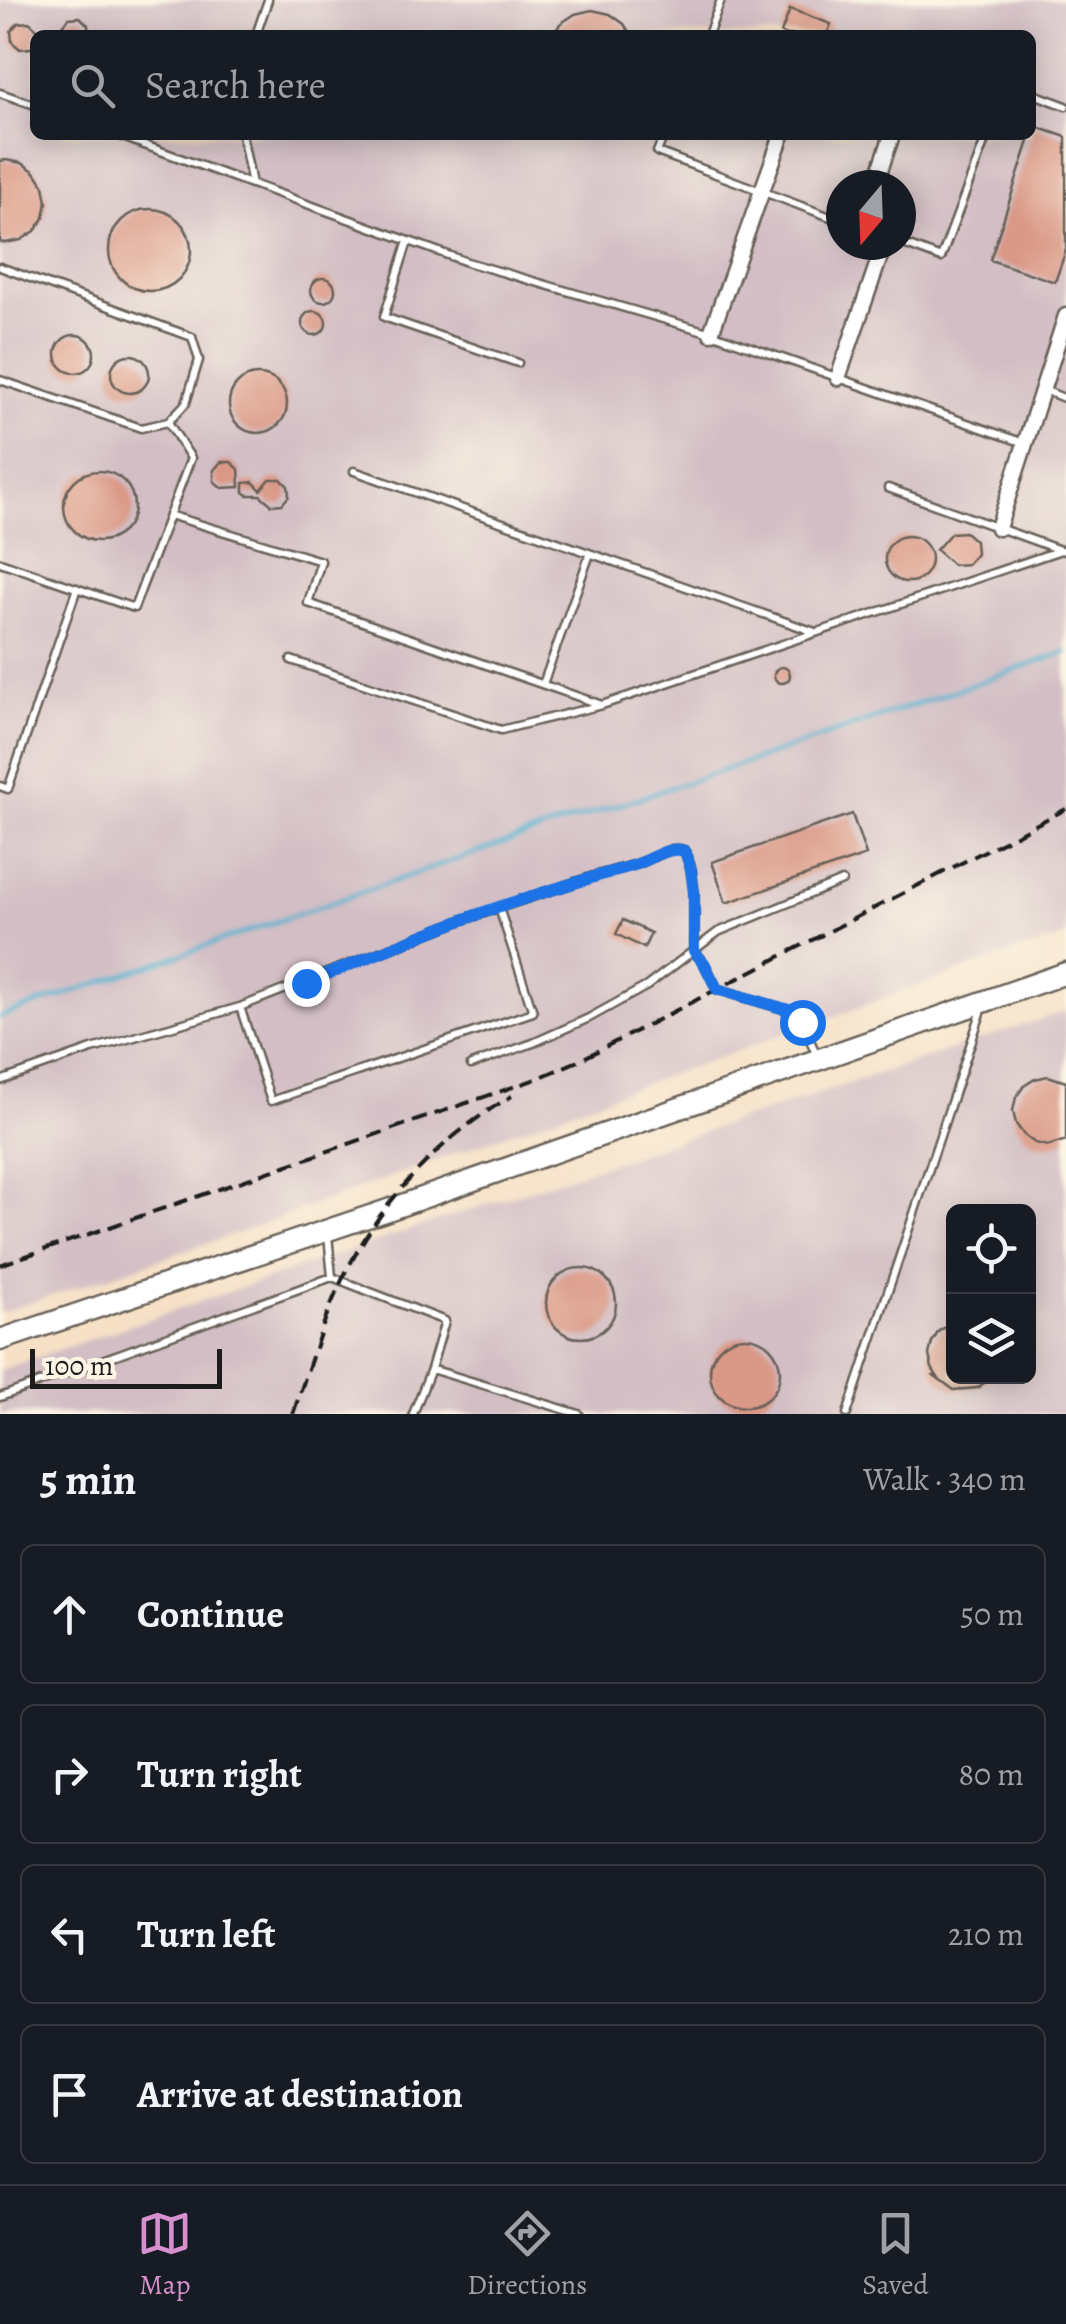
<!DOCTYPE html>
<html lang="en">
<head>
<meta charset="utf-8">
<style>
  body { margin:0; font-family:Alegreya,serif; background:#20242c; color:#f1f3f6 }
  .controls { position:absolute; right:30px; bottom:30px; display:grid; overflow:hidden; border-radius:15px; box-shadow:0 5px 25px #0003 }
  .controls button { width:90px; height:90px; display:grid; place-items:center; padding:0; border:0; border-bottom:2px solid #363941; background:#171b24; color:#f1f3f6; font:50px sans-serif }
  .compass { position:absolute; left:826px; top:170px; width:90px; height:90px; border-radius:50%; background:#171b24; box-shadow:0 5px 25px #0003; rotate:199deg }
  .scale { position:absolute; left:30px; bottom:25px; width:192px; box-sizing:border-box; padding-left:10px; border:5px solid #1c1c1c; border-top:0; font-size:28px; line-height:35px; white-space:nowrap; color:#1c1c1c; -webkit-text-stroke:8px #fcf5e5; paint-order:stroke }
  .stop { position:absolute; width:30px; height:30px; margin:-22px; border:8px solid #1a73e8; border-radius:50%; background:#fff }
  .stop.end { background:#1a73e8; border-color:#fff; box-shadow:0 2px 10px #0008 }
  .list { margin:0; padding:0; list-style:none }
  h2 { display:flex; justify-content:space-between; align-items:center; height:130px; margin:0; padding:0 40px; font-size:42px }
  h2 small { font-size:32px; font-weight:400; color:#9ea1a6 }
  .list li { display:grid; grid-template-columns:65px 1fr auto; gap:30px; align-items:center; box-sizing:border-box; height:140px; margin:0 20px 20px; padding:0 20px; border:2px solid #363941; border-radius:15px }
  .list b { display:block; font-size:38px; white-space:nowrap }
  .list em { font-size:32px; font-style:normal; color:#9ea1a6 }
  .icon { flex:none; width:55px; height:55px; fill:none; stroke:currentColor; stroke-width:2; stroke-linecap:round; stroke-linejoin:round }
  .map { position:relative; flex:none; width:1066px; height:1414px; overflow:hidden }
  .search { position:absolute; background:#171b24; box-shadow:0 5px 25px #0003; left:30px; right:30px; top:30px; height:110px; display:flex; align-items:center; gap:25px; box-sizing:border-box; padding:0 35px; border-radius:15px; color:#9ea1a6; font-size:38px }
  .sheet { height:770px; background:#171b24 }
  nav { display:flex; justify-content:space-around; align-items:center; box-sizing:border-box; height:140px; border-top:2px solid #363941; background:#171b24; font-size:28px; color:#9ea1a6 }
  nav a { display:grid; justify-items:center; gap:5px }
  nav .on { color:#d690ce }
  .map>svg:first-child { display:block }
  .industrial { fill:#d2bec4; fill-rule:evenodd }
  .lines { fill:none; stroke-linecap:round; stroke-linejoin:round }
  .stream { stroke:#52b4d1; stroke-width:4 }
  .building { fill:#da9886 }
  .service-casing { stroke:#686158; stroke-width:11 }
  .minor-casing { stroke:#686158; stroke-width:19 }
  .primary-casing { stroke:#686158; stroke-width:25 }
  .service { stroke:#fff; stroke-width:6 }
  .minor { stroke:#fff; stroke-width:14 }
  .primary { stroke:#fff; stroke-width:20 }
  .rail { stroke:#1c1c1c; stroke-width:4; stroke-dasharray:15 8; stroke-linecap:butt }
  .route { stroke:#1a73e8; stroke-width:12 }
</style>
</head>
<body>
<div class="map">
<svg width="1066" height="1414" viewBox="0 0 1066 1414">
  <rect width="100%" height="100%" fill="#fcf5e5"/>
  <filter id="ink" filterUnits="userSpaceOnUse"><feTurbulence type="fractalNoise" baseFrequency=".01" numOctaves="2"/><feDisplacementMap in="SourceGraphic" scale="20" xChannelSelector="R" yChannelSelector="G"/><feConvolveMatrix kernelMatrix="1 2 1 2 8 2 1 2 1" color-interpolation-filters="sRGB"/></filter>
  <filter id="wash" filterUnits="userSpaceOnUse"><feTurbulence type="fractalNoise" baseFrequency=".0048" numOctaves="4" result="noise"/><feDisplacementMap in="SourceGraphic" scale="40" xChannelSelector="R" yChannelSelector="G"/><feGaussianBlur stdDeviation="2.25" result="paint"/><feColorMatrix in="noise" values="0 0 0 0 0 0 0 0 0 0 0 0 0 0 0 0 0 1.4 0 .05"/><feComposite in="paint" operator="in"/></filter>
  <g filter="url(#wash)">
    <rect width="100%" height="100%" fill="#f6e0c6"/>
    <path class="industrial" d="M0,0h1066v936l-91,30 -370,132 -367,135 -238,80zM35,35h996v100h-996zM841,185h60v60h-60z
      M1066,1011v403h-1066v-44l416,-142zM954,1212h74v164h-74z"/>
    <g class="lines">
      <path class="stream" d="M0,1017l554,-191 213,-70 299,-104"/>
    </g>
    <g id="blocks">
      <path class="building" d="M790,9l41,15 -4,11h-39l-7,-2z
        M592,10l18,4 14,10 7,11h-78l7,-11 15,-10z
        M80,17l8,8 1,10h-27v-9l7,-8z
        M29,22l15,13h-9v8l-4,5 -11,1 -8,-7 -1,-11 7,-8z
        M1034,126l32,11v113l-11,32 -65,-22z
        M6,160l16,3 13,9 9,14 3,16 -3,16 -9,13 -14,9 -16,3 -5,-1v-81z
        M109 250a41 41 0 1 1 82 0a41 41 0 1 1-82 0Z
        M311 290a12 12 0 1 1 24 0a12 12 0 1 1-24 0Z
        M302 323a12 12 0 1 1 24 0a12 12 0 1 1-24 0Z
        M56 354a19 19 0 1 1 38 0a19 19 0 1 1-38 0Z
        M111 374a19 19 0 1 1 38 0a19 19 0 1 1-38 0Z
        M229 404a29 29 0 1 1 58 0a29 29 0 1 1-58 0Z
        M221,462h10l8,7 1,18 -18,1 -8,-7v-11z
        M64 506a35 35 0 1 1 70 0a35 35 0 1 1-70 0Z
        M270,479h11l7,7 1,10 -7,8 -10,1 -12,-10h-12l-4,-3v-9l9,-1 8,8z
        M965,532l10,9 1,13 -9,10 -14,1 -17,-15 15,-17z
        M885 559a23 23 0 1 1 46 0a23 23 0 1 1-46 0Z
        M774 675a8 8 0 1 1 16 0a8 8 0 1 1-16 0Z
        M852,814l14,41 -140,48 -14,-41z
        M623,920l28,13 -7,15 -28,-14z
        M1048,1076l18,6v58l-18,6 -13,-3 -11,-8 -8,-11 -3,-13 3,-14 8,-11 11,-7z
        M546 1303a35 35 0 1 1 70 0a35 35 0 1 1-70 0Z
        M954,1322v54h40l-17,12 -23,2 -19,-14h2l-5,-8 -3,-13 3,-13 7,-11z
        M710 1372a35 35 0 1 1 70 0a35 35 0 1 1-70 0Z"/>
    </g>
  </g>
  <g filter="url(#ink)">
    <use href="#blocks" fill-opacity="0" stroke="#686158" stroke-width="2.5"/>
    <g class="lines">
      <g class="service-casing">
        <path id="service" d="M256,35l12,-35
          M708,35l13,-35
          M0,93l35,12
          M1031,93l35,13
          M117,135l134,49
          M242,135l10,49 215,78 244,71 313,110
          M664,135l-7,17 184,69
          M408,241l-24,76 134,46
          M901,243l40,15 46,-123
          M0,267l192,70 7,23 -13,43 -18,19 -27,6 -141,-48
          M1044,390l22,9
          M354,471l461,161
          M888,488l172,62
          M169,515l152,46 -13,42 294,102
          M0,562l134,46 57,-150 -23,-36
          M291,660l210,70 101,-25 459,-155 5,1
          M543,684l47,-130
          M0,786l8,3 69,-201
          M240,1007l31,94 262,-89 -34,-104
          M471,1065l62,-22 56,-25 58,-32 71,-54 124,-51
          M0,1081l92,-32 148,-42 217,-85 137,-46 43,-12 35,-15h8l5,2 6,18 3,22v60l10,12 13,26 74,22 11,11 16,36
          M328,1235l4,42
          M431,1369l148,45
          M0,1397l332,-120 113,44 -14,48 -18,45
          M847,1414l136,-407"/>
      </g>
      <g class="minor-casing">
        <path id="minor" d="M875,185l17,-50
          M711,333l71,-198
          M838,378l46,-133
          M998,528l68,-212"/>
      </g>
      <g class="primary-casing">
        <path id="primary" d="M0,1340l385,-129 681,-238"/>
      </g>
      <use href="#service" class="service"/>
      <use href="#minor" class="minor"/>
      <use href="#primary" class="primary"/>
      <path class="rail" d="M0,1265l536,-186 42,-18 488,-252
        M293,1414c15,-44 28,-89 48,-132 36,-76 97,-144 171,-186"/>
    </g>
  </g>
  <g class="lines" filter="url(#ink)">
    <path class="route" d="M306,983c50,-20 100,-42 151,-61 58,-22 118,-39 177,-57 17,-5 34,-20 51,-14l6,18 3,23v59l10,12 13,26 75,22 10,11"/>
  </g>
</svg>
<div class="controls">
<button><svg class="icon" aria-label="locate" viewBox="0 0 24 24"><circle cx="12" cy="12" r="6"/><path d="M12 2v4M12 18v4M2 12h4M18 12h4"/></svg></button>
<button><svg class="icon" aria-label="layers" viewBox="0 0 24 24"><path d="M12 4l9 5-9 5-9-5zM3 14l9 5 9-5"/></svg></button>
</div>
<svg class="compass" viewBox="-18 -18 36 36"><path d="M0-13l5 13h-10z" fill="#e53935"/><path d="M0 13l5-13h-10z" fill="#9ea1a6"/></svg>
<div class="scale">100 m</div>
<div class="stop" style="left:802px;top:1022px"></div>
<div class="stop end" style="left:306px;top:983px"></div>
<div class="search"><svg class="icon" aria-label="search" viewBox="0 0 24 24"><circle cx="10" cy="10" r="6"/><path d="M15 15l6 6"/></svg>Search here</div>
</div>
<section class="sheet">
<h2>5 min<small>Walk · 340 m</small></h2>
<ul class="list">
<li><svg class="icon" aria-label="ahead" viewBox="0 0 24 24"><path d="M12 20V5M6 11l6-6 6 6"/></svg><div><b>Continue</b></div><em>50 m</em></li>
<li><svg class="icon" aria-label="right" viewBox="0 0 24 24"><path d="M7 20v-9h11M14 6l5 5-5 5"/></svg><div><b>Turn right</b></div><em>80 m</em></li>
<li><svg class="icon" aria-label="left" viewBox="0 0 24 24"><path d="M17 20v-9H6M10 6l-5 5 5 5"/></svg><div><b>Turn left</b></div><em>210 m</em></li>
<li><svg class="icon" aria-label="arrive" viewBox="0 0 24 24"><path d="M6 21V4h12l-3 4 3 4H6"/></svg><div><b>Arrive at destination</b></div></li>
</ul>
</section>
<nav>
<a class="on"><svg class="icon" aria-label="map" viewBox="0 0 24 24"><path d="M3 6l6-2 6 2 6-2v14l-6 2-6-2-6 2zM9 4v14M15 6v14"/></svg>Map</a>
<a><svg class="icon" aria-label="directions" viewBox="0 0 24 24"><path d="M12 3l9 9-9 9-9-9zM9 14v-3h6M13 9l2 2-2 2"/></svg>Directions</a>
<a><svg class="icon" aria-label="saved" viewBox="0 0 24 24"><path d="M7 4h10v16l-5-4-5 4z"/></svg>Saved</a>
</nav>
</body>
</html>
